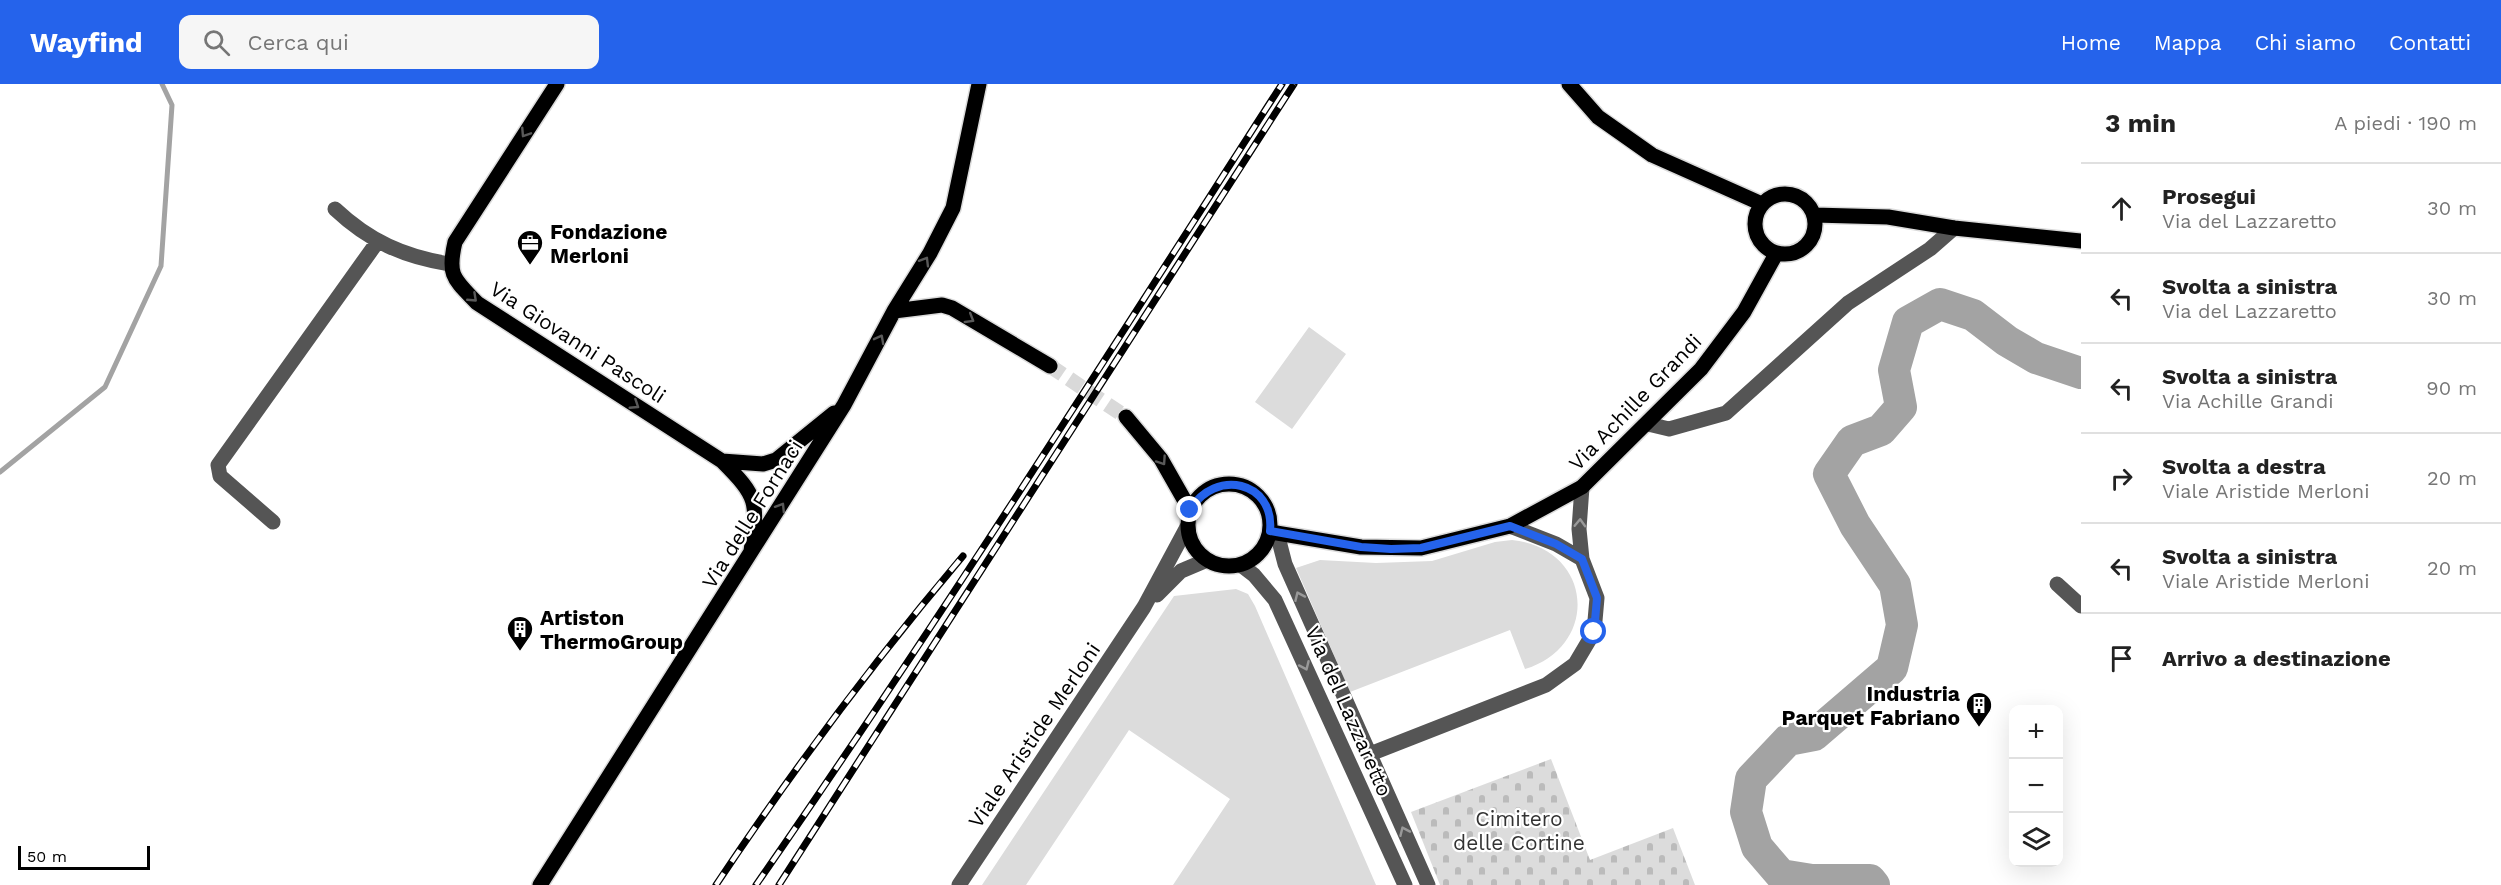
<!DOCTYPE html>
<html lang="it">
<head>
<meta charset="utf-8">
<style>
  body { margin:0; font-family:"Work Sans",sans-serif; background:#f6f6f6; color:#222 }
  .controls { position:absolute; right:18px; bottom:18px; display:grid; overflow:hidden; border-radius:12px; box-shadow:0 6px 24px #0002 }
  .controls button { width:54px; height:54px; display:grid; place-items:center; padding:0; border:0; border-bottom:2px solid #e0e0e0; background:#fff; color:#222; font:30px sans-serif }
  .scale { position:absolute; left:18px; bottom:15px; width:132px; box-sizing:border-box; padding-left:6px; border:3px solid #000; border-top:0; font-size:16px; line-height:21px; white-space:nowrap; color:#000; -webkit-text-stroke:4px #fff; paint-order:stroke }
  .stop { position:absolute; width:18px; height:18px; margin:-14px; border:4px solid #2563eb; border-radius:50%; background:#fff }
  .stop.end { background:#2563eb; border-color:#fff; box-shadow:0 2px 6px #0008 }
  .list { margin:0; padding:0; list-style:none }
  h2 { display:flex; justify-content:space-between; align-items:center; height:78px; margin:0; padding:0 24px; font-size:26px }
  h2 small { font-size:20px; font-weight:400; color:#767676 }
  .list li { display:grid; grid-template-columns:39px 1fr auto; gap:18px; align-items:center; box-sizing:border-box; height:90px; padding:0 24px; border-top:2px solid #e0e0e0 }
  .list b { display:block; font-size:22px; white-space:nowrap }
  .list p { margin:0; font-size:20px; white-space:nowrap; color:#767676 }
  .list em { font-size:20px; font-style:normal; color:#767676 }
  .icon { flex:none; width:33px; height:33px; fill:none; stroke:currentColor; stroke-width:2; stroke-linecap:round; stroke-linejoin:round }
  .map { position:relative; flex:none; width:2081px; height:801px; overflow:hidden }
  header { display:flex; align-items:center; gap:36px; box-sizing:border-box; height:84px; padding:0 30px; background:#2563eb; color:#fff }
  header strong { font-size:28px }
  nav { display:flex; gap:33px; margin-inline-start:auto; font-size:21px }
  .search { width:420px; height:54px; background:#f6f6f6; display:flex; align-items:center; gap:15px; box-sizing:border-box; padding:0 21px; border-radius:12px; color:#767676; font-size:22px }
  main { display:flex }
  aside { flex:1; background:#fff }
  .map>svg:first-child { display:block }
  .green { fill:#dcdcdc }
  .cemetery { fill:url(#cemetery-stones) }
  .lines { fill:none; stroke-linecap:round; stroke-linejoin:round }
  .stream { stroke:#a3a3a3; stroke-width:5 }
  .river { stroke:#a3a3a3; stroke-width:32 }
  .major-tunnel { stroke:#d9d9d9; stroke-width:15; stroke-dasharray:15 8; stroke-linecap:butt }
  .major-casing { stroke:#dbdbdb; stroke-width:18 }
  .minor { stroke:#555; stroke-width:15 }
  .major { stroke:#000; stroke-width:15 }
  .rail-casing { stroke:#000; stroke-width:7 }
  .rail { stroke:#fff; stroke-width:4.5; stroke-dasharray:14; stroke-linecap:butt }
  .oneway { stroke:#595959 }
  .oneway2 { stroke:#999 }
  .route { stroke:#2563eb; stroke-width:8 }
  .labels { text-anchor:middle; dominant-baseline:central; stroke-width:4.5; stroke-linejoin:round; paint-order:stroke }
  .poi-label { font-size:21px; font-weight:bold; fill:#000; stroke:#fff; text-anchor:start }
  .street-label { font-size:21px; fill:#000; stroke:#fff }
  .park-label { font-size:21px; fill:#333; stroke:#fff }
</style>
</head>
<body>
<header>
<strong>Wayfind</strong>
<div class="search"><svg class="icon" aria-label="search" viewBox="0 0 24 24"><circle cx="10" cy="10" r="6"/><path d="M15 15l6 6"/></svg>Cerca qui</div>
<nav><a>Home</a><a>Mappa</a><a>Chi siamo</a><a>Contatti</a></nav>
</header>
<main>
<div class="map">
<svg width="2081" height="801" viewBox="0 0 2081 801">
  <defs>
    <pattern id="cemetery-stones" width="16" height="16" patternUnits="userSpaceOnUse" patternTransform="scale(1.5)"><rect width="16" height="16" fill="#dcdcdc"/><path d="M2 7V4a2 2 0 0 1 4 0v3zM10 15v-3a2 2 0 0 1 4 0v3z" fill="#bbb"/></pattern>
  </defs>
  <rect width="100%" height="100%" fill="#fff"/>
  <path class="green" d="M1309,243l37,27 -54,75 -37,-27z
    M1512,456c82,9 88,106 13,129l-15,-39 -160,62 -54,-124 24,-8 56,3 56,-2 63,-19z
    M1236,505l12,5 7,12 121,279h-203l57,-86 -101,-69 -103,155h-44l192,-289z"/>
  <path class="cemetery" d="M1551,675l39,101 83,-32 22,57h-255l-29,-73z"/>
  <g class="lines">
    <path class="stream" d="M0,388l105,-85 56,-121 11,-161 -10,-21"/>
    <path class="river" d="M1874,801l-4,-5h-58l-31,-5 -24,-28 -11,-35 5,-33 37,-39 26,-5 78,-67 10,-43 -7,-40 -40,-60 -26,-51 23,-33 29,-11 20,-23 -7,-37 14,-48 32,-18 33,11 34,26 29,17 45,15"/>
    <path class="major-tunnel" d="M1050,282l76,51"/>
    <g class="major-casing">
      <path id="major" d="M557,0l-102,158c-8,34 -1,37 22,61l245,158c36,36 36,41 29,90
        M1569,0l29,33 54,38 110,49
        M1755 140a30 30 0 1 1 60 0a30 30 0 1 1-60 0Z
        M1814,131l74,2 66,11 127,13
        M894,227l48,-6 10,3 98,58
        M1126,333l35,42 29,51
        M722,377l41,3 13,-4 58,-47
        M1188 441a41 41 0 1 1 82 0a41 41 0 1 1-82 0Z
        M1270,448l91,15 60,1 89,-22 72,-39 119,-118 43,-57 32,-58
        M540,801l304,-480 50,-94 36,-58 23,-45 26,-124"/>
    </g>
    <path class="minor" d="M335,125c34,32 69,48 115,55
      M1648,340l21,5 57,-16 122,-110 82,-54 24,-21
      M273,438l-53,-46 -2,-11 160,-224
      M1510,442l46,18 26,15
      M1277,449l8,31 143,321
      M1241,481l13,10 21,25 130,285
      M2057,500l24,22
      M1157,511l24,-24 26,-11
      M1370,670l176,-69 29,-21 19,-32 3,-34 -15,-39 -3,-30 3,-42
      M959,801l185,-278 43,-80"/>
    <use href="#major" class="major"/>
    <g class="rail-casing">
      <path id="rail" d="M716,801c76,-114 158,-224 247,-329
        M756,801c182,-262 353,-532 526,-801
        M779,801l515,-801"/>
    </g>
    <use href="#rail" class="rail"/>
  </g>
  <defs><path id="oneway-chevron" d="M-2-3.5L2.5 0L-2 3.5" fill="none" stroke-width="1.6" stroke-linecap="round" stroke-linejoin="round" transform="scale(1.5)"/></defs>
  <g class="oneway">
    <use href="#oneway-chevron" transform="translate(525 49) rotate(123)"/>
    <use href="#oneway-chevron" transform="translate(925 177) rotate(-59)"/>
    <use href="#oneway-chevron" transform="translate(473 214) rotate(43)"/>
    <use href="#oneway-chevron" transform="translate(970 235) rotate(31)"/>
    <use href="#oneway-chevron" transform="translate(880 255) rotate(-62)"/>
    <use href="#oneway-chevron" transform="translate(635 321) rotate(33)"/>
    <use href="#oneway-chevron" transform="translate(1162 377) rotate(56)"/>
    <use href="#oneway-chevron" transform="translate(781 423) rotate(-58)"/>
  </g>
  <g class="oneway2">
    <use href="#oneway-chevron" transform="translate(1580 439) rotate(-88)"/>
    <use href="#oneway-chevron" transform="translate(1299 512) rotate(-114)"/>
    <use href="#oneway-chevron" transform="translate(1305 582) rotate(66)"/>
    <use href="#oneway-chevron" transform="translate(1404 747) rotate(-114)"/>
  </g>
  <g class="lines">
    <path class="route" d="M1190,426c25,-42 85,-29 80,21l91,16 30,2 30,-1 89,-22 46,18 26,15 15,39 -3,34"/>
  </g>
  <defs>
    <g id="office-pin" transform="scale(1.35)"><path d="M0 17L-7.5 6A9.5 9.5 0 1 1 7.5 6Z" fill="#000" stroke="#fff"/><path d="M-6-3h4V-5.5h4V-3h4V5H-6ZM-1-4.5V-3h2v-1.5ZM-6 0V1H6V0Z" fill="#fff"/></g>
    <g id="building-pin" transform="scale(1.35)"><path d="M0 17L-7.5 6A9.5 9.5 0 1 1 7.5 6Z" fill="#000" stroke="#fff"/><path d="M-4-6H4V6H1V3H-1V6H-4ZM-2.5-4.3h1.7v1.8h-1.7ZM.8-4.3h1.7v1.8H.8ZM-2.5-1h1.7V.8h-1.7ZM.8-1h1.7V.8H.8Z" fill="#fff"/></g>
  </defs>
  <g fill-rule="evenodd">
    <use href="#office-pin" x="530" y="159"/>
    <use href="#building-pin" x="520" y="545"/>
    <use href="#building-pin" x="1979" y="621"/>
  </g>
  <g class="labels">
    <g class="poi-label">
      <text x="550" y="147">Fondazione<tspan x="550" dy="24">Merloni</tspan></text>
      <text x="540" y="533">Artiston<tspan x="540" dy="24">ThermoGroup</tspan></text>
      <text x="1960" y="609" text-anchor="end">Industria<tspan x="1960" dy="24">Parquet Fabriano</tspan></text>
    </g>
    <g class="street-label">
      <text transform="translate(578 258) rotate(33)">Via Giovanni Pascoli</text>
      <text transform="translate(1635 318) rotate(-46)">Via Achille Grandi</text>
      <text transform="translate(752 430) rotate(-58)">Via delle Fornaci</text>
      <text transform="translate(1349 627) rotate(66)">Via del Lazzaretto</text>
      <text transform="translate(1034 651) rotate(-56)">Viale Aristide Merloni</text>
    </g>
    <g class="park-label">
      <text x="1519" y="734">Cimitero<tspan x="1519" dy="24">delle Cortine</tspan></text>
    </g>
  </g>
</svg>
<div class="controls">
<button>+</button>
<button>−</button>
<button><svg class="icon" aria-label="layers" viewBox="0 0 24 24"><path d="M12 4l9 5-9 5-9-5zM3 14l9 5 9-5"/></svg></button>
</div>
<div class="scale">50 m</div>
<div class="stop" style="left:1594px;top:548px"></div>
<div class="stop end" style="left:1190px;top:426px"></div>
</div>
<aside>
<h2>3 min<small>A piedi · 190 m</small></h2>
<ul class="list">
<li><svg class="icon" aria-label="ahead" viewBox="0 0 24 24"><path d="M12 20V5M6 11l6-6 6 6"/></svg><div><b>Prosegui</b><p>Via del Lazzaretto</p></div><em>30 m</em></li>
<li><svg class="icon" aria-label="left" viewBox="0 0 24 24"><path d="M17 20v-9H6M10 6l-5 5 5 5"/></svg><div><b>Svolta a sinistra</b><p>Via del Lazzaretto</p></div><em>30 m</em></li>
<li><svg class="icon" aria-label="left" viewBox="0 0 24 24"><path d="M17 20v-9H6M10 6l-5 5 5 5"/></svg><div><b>Svolta a sinistra</b><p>Via Achille Grandi</p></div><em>90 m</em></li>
<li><svg class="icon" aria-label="right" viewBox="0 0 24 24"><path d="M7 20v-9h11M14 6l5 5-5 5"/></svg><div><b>Svolta a destra</b><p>Viale Aristide Merloni</p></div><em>20 m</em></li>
<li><svg class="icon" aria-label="left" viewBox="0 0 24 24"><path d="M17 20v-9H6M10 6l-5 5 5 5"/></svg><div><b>Svolta a sinistra</b><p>Viale Aristide Merloni</p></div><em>20 m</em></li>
<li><svg class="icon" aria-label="arrive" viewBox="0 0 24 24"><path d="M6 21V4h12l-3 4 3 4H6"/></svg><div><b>Arrivo a destinazione</b></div></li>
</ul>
</aside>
</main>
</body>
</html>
